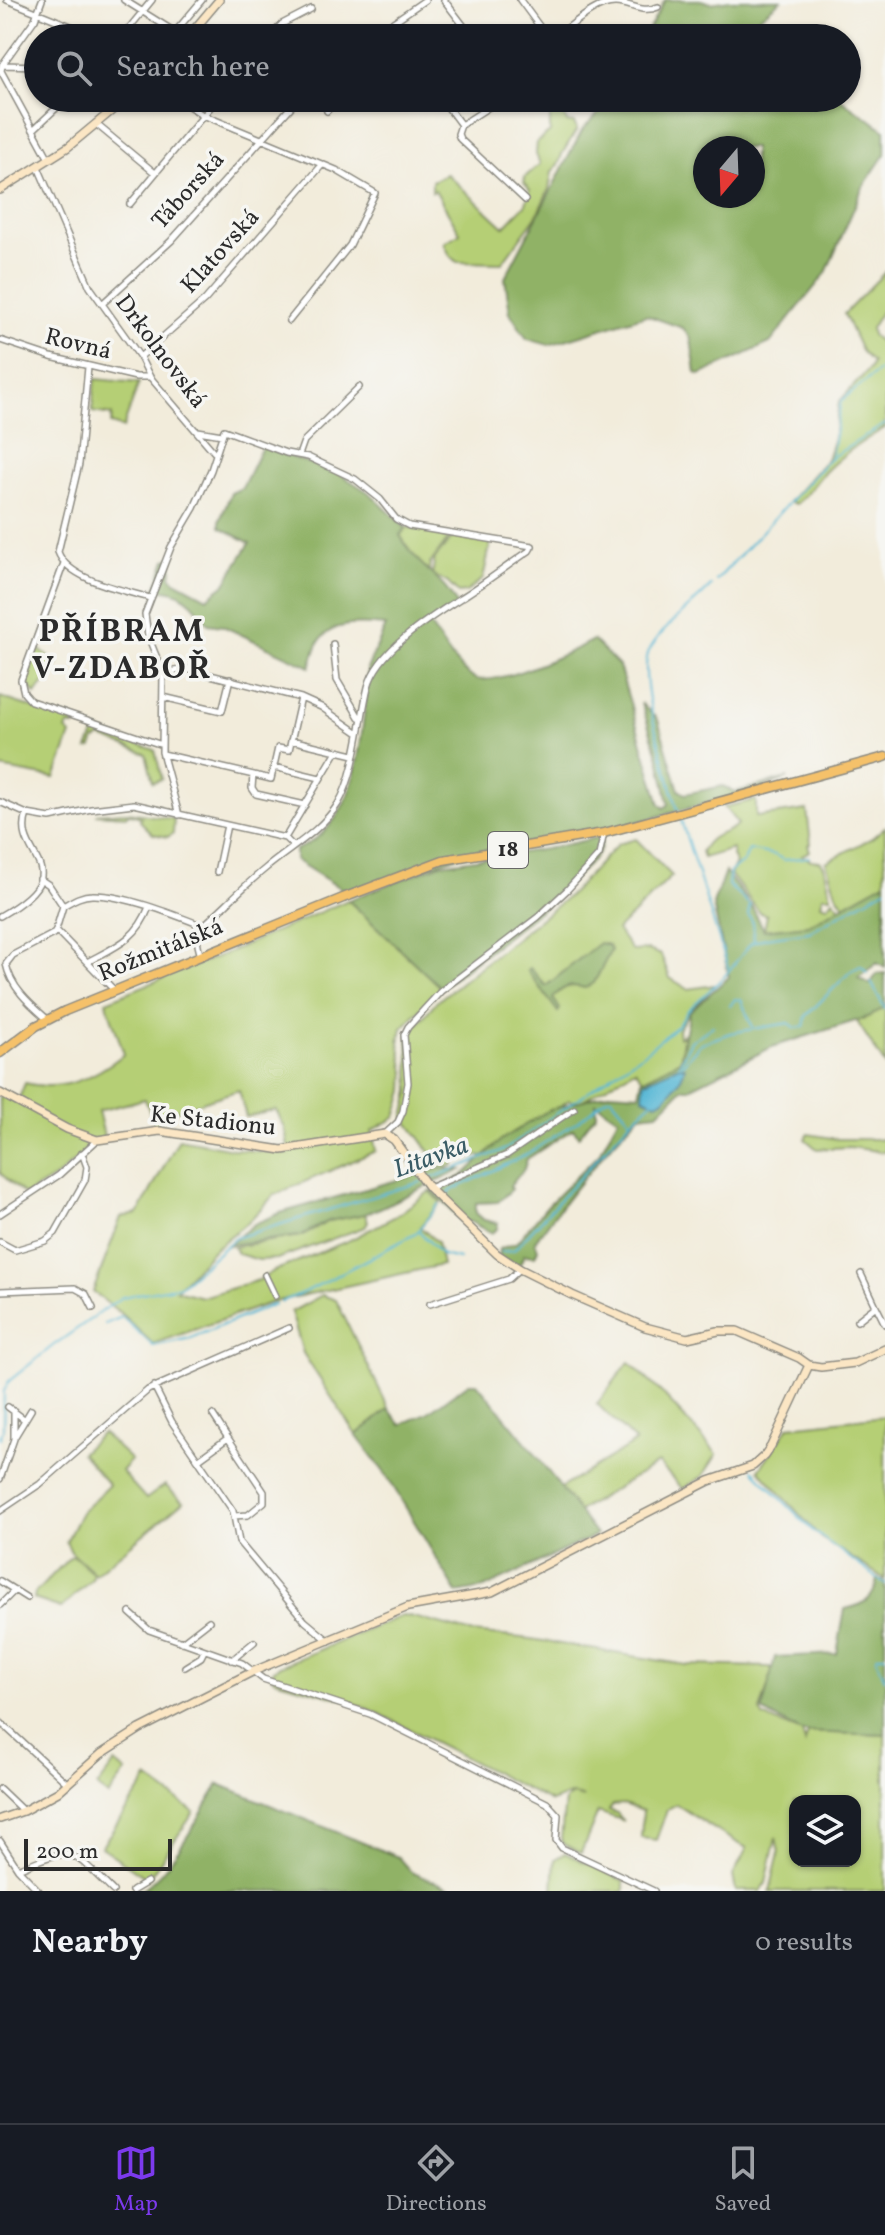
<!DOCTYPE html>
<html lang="en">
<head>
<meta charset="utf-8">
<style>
  body { margin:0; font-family:Vollkorn,serif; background:#242831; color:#f1f3f6 }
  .controls { position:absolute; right:24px; bottom:24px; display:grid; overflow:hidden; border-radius:16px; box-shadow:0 2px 6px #0004 }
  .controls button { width:72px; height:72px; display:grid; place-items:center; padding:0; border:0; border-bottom:2px solid #363941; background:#171b24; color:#f1f3f6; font:40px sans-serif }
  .compass { position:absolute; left:693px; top:136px; width:72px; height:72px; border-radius:50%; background:#171b24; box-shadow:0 2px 6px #0004; rotate:199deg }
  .scale { position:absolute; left:24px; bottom:20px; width:148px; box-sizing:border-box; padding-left:8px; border:4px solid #2b2b2b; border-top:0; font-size:22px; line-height:28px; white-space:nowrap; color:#2b2b2b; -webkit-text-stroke:6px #f6f6f2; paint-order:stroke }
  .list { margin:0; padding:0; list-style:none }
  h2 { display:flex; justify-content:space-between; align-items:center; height:104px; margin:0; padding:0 32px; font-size:34px }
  h2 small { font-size:26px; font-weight:400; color:#9ea1a6 }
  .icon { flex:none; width:44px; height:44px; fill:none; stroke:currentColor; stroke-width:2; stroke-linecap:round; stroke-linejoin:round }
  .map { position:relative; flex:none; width:885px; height:1891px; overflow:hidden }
  .search { position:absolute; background:#171b24; box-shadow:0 2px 6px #0004; left:24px; right:24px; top:24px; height:88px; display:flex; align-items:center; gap:20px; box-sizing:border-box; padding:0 28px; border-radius:44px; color:#9ea1a6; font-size:30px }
  .sheet { height:232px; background:#171b24 }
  nav { display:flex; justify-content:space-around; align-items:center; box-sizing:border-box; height:112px; border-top:2px solid #363941; background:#171b24; font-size:22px; color:#9ea1a6 }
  nav a { display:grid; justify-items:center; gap:4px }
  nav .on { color:#7c3aed }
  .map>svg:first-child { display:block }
  .green { fill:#b5cf75; stroke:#707d50; stroke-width:2; fill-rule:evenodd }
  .forest { fill:#90b266; stroke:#5e6e48; stroke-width:2; fill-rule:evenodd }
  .water { fill:#57b7d5; stroke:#417180; stroke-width:2 }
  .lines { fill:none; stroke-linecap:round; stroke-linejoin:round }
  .stream { stroke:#57b7d5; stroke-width:2 }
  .street-casing { stroke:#8e8c83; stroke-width:8 }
  .secondary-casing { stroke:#8e8c83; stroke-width:10 }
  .primary-casing { stroke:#8e8c83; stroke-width:11 }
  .street { stroke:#fff; stroke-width:5 }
  .secondary { stroke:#fbe6c4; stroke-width:7 }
  .primary { stroke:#f5c16b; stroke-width:8 }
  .labels { text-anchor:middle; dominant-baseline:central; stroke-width:7; stroke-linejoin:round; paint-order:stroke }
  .shield { fill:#f6f6f2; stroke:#686867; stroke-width:2 }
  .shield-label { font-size:22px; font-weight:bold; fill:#2b2b2b }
  .street-label { font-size:24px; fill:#2b2b2b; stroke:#f6f6f2 }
  .water-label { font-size:26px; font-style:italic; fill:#3a5c66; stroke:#f6f6f2 }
  .district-label { font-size:32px; font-weight:bold; letter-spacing:2px; fill:#2b2b2b; stroke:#f6f6f2 }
</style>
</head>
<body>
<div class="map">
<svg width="885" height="1891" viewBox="0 0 885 1891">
  <rect width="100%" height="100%" fill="#f6f6f2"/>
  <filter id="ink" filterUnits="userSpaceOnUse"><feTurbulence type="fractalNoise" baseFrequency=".0125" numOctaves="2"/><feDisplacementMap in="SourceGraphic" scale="16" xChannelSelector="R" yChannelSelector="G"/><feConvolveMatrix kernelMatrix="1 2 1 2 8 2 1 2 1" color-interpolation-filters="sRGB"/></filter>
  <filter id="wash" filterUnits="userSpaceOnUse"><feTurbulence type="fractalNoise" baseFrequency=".006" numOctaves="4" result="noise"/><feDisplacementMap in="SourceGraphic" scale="32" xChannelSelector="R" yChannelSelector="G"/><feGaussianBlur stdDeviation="1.8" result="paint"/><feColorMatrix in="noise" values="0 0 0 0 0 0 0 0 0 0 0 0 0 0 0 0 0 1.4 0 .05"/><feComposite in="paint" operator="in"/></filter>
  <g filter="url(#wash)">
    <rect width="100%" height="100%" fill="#f2ecdb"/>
    <path class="green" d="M555,110l8,5 4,7 7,1 3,6 -15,25 -3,9 -7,9 -3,17 -12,26 -35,48 -45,-1 -7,-6 -6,-13 16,-10 -25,-43 -3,2v-11l15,-7 57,53 22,-23 4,-14 -6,-7 1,-6 15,-13 -4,-10 1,-12 13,-10v-17z
      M885,272v34l-14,22 1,7 13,11v82c-23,13 -45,28 -63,47 -10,11 -13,19 -26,29l-7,-2 38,-43 7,-21 5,-36 31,-34 2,-6 -11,-11 -17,-37z
      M95,379l44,4 -16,45 -12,-4 1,-9 -20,-3z
      M407,527l44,8 -21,29 -1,8 -16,-16 -13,-21z
      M454,536l37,5 -8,38 -17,13 -8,1 -11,-11 -15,-7 3,-17z
      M37,648l21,16 -22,30 -11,-11z
      M0,697l75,25 -1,4 -5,-1 -3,5 5,5 -16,43 -55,-10z
      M96,730l59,20 7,29 -9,3 -7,-28 -45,-17 -6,3 -3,8 -4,1z
      M756,800v17l51,-7 4,34 -3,1 2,6 -8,4 9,5 9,1 4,5 7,30h-8l-2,8 7,2 5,-7 7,8 -3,2 -29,16 -44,5 3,-15 -7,-2 -30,-39 6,-10 -4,-8 1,-7 -30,9 -2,-7c14,-22 22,-13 37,-27l-14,-17z
      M127,812l47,7 -1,14 -5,4 -15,-3 -13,-13 1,-4 -13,-4 -2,3 -30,-2z
      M885,827v55l-41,23 -8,-12 -10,-31 46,-24z
      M636,839l36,37 -55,54 15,21 16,-1 13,5 9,23 18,11 27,-4 -25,26 -12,18 1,8 4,-3 -2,27 -37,19 -9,-11 -57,34 -9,-3 -88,57 -2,-2 -27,5 2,5 -12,3 -38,-51 6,-26 -2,-56 27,-32 136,-109 47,-50z
      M348,900l93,88 -39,40 -3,14 6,30 -1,19 -8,26 -24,14 4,20 -102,44 -26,27 -35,28 -37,40 26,7 57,-17 15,-9 76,-31 46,-24 34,-25 11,11 -21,25 17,15 5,23 -169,37 -120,42 -34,-32 -26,-20 28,-75 17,-3 41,-75 54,10 56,5 -4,-26 -9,-18 -30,7 -7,-27 -59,19 -26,15 -9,-25 -47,12 7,29h-9l-37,35 -34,20 -25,-22v-79l18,7 7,-18c38,10 70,-6 99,-29l-18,-53 118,-47z
      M885,1007v58l-29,-45z
      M808,1134l30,5h47v13l-36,-5 -32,2 -12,-10z
      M364,1212l4,9 -3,6 -88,32 -18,1 -21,-6 -5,-7 67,-11 29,-15z
      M322,1295l14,5 53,109 -33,26 -53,-82 -12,-41z
      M629,1362l34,32 54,60 -14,22 -20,13 -25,-26 -81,49 -18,-23 77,-47 -39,-38z
      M885,1416v163l-64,-41 -62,-68 30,-44z
      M102,1433l29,27 -10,11 25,28 19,-14 18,17 -88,72 -24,-22 -5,-10 15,-30 28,-27 -28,-32z
      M74,1556l18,16 1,6 -32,30 -27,-9 1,-6 35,-36z
      M402,1616l11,1 60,16 58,6 155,26 84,2 3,4 -13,40 3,6 39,15 3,11 3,-11 77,3v156h-115l9,-38 -3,-16 -10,46 -5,8h-25l-3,-15 14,-28c-25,-13 -47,-28 -71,-44l-9,6 -11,30 -15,-2 2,-27 -19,-7 -11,1 -4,5 8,3 5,7 -24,-8 -17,41 -18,-9 -2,-5 4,-39 8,-5 11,3c-15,-7 -19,0 -33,4l-175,-90 -32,-13 -69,-19 -4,-4 2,-6 7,-4zM795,1801h60v60h-60z
      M115,1763l11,9 -18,24 -11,-9z
      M148,1779l46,33 -46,67 -47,-32z
      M565,1853l59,28v10h-71l2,-32z"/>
    <path class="forest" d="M665,0h35l11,3 20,-3h50l-30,24 28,14h-135z
      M614,98h225l46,32v24l-22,33 -37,86 -56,70 -70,32 -4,-2 -5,-34 -8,-11 -37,-13 -97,30 -22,-6 -17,-26 -5,-35 78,-149zM705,148h48v48h-48z
      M262,447l76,26 30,19 33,31 5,5 -6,7c15,30 44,44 57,70l-28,19c12,17 25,41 43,53 19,13 101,-26 121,-37l26,26 41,138 4,4 5,-4 -10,-46 -18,-55 17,17 21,70 6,4 38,-8 12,6 53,-14 -29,11 -155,42 -137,22 -116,40 -6,-2 -50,-31v-10c66,-25 64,-107 73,-166l-1,-15 19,-43c-22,-2 -54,-6 -67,16 -4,7 -6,17 -9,25l-87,-41 -15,-2c-13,-21 -27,-36 -53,-34l11,-30 7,-3 -2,20 4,4 32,17 17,-13 26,-42 -30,-16v-7l11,-27 11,-5z
      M600,837c4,9 -1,15 -6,22l-50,48 -103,81 -93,-88 93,-36 105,-15z
      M725,872l27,35 12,23 44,-5 77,-43v86l-8,-5 -19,15 12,6 7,-10 8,-1v34l-17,10 -96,30 -82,41h-7l-25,25 -19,2c-38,40 -72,82 -104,126l3,8 -3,7 -11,-1 -5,11 -21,-8 1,-9 17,-6 32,-38 51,-51 19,-36 -22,-15v11l-17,22 -6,-7 -46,30 -3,10 -14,17 2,3 -14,13 -22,1v10l8,7 14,3 -1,6 -6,4 -20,-11 -9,-1 -30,-30 32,-16 37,-35 48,-30 62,-18 28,2 3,-14 38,-20 10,-49 39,-34 -16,-73zM679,1066l1,14 -17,20 -17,-19z
      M599,943l9,2 3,5 -17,33 -9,5c-14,-4 -22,-2 -32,10l7,11 -2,3 -31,-42 3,-2 16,18z
      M440,1168l21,2 -81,38 -15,6 -36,7 -29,15 -72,9 26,-21 26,-11z
      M469,1383h8l56,68 63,84 -112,53 -27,5 -70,-117 -31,-41 33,-26 12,16 26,-12z
      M877,1578l8,4v153l-83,-3 -40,-21 13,-54 62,-3 8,-45c20,-4 30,-10 32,-31z
      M219,1784l179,73 13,15 46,19h-319c29,-12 64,-80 81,-107z"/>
    <path class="water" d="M679,1066l6,1c-2,11 -17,32 -28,36l-14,-6 1,-14 2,-2z"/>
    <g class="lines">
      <path class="stream" d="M832,457l53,-33
        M716,581l115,-124 10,-56 40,-32
        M678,811c-8,-33 -44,-135 -28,-162 13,-22 43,-44 61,-63
        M680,817l48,151
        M754,941l-2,-20 -4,-6 2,-10 -22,-20 2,-13 14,-11 5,-11 26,5 9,5 25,-3
        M871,982l14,27
        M730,1006l5,-7 6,1 12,28
        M679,1065l12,-24 22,-15
        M682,1065l18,-21 30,-11 59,-10 7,5 8,-1 2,-11 45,-45 10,-5 6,7
        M427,1180l79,-31 142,-99 30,-25 10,-15 35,-32 28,-35 14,-5 44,-6 76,-43
        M445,1198l7,-8 72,-34 54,-35 27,-22 6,-2 20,24 22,-20
        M419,1231l23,24 17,4
        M501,1252l13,-2 116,-128
        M281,1302l30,-13 104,-55 24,-30
        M105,1324l17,-7 31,29 38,-8 84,-34
        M0,1438l3,-8 1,-39 5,-10 45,-36 68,-48 58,-11 55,-48 186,-56
        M753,1470l60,61 72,53
        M885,1656h-8l-1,2 9,21"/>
    </g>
  </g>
  <g filter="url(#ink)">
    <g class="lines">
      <g class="street-casing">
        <path id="street" d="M7,0l93,38
          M42,0l-7,19 -33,46 -1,6 48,88
          M124,0l51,32
          M444,0l29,38
          M520,0l28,38
          M389,24l9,14
          M121,38l31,-38
          M170,38l32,-38
          M269,38l13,-14 29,-15
          M370,38l55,-38
          M554,38c17,-11 40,-35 61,-35 16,0 27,11 43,4
          M3,65l35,1
          M176,98l27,17 133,55 39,23 -25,52 -61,76
          M441,98l20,27
          M449,109l16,-11
          M327,111l10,-13
          M96,124l59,49
          M461,125l-3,9 2,5 65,61
          M461,125l42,-27
          M33,130l34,-32
          M38,167l52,120 50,70 10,20 64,75
          M130,204l88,-106
          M102,304l69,-63 128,-143
          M0,340l51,17 85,20h14
          M140,357l65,-57 117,-135
          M88,367l-9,97 -21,88c10,28 65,38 92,46
          M198,431l24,4
          M299,455l5,-14 55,-54
          M64,563l-43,117 3,13 7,8 131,44
          M333,644l4,36 22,37
          M163,673l24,-4 114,29 20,9 36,25
          M163,697l59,14 8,-32
          M291,740l63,15
          M163,754l108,25 7,-31 11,2 12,-52
          M274,767l46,11
          M253,775l-1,13 4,6 49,11
          M0,802l27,12 23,4 41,-9 43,-5 151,34 7,7
          M179,815l-17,-63 1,-79 -15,-37 -3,-22 26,-67 23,-39 17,-38 13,-40 62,23 22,4 47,22 25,20 16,20 13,7 123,20
          M285,838l52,-87
          M217,872l10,-47
          M40,879l9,6 14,21 -8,27 -42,22 -7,9c5,24 24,40 41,55
          M63,906c9,-5 18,-11 29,-11 30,-1 83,20 111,31
          M0,916c84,-48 11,-58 27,-102
          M56,930l58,60
          M201,956c-4,-12 -6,-20 2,-30 21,-19 41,-40 63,-58 24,-20 55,-37 72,-64 18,-30 22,-84 30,-117 9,-37 66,-72 96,-91 22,-14 43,-30 65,-45l3,-5
          M89,961c28,-15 48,-22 60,-54
          M385,1134l13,-12 5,-11 5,-28 -4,-48 4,-8 33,-36 97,-74 29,-27 32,-35 5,-22
          M429,1188l78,-33 67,-46
          M0,1214l59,-39 37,-34
          M0,1242l15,8 30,-9 10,-8 30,-53 2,-13 -5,-14
          M861,1274l15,32
          M265,1275l10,21
          M0,1291l75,-3 11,6 7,14
          M430,1304l79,-25 11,-10
          M857,1321l19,-15 9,18
          M154,1386l18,36 61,89 6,31 66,79 24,20
          M8,1407l16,12
          M213,1415l15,23
          M14,1438l17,-28
          M199,1459l29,-21 36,54v10l-16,13 -14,1
          M0,1479l14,-40v-28
          M0,1511l40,-27 108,-94 141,-62
          M0,1581l27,17
          M0,1605l15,-15
          M130,1613l19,17 93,33 21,16 107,35 177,89 11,12 -2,25 6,8 92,43
          M182,1642l27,-21
          M232,1660l22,-18
          M185,1667l16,-10 3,-6
          M0,1722l68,62
          M0,1789l23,22
          M0,1841l18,28 21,22
          M18,1869c56,-24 53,-19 95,22
          M132,1891l15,-9"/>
      </g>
      <g class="secondary-casing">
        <path id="secondary" d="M187,38l32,-38
          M0,190l68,-43 59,-49
          M0,1093l67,36 30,11 63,-9 122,19 103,-16 9,6 35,48 68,66 23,15 52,26 73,32 42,11 31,-7h19l62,27 10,7 12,2 34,-4 30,-14
          M0,1819l23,-8 35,-19 43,-38 39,-25 114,-58 154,-64 84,-15 217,-111 44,-15 11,-10 7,-10 38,-81"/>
      </g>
      <g class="primary-casing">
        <path id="primary" d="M0,1053l36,-27 29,-15 278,-113 100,-38 161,-27 281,-76"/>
      </g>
      <use href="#street" class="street"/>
      <use href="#secondary" class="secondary"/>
      <use href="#primary" class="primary"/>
    </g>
  </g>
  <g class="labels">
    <rect class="shield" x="488" y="832" width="40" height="36" rx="6"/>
    <g class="shield-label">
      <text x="508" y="850">18</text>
    </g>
    <g class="street-label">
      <text transform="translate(189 191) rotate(-48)">Táborská</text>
      <text transform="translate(221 252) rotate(-48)">Klatovská</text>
      <text transform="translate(78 345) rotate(14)">Rovná</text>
      <text transform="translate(160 352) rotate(53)">Drkolnovská</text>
      <text transform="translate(161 951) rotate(-22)">Rožmitálská</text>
      <text transform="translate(213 1122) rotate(6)">Ke Stadionu</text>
    </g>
    <g class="water-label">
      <text transform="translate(431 1158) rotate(-20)">Litavka</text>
    </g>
    <g class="district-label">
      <text x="122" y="633">PŘÍBRAM<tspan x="122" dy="37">V-ZDABOŘ</tspan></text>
    </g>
  </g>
</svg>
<div class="controls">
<button><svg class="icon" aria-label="layers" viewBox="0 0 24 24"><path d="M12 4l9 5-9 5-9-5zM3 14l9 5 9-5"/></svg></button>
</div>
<svg class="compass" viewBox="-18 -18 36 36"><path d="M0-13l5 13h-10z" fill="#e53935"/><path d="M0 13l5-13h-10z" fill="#9ea1a6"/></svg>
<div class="scale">200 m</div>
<div class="search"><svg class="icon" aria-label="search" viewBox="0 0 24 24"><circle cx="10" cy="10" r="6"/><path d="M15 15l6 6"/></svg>Search here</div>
</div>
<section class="sheet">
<h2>Nearby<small>0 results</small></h2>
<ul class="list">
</ul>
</section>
<nav>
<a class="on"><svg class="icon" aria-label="map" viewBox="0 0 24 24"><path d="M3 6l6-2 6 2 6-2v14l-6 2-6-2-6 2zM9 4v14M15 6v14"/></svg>Map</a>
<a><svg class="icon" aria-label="directions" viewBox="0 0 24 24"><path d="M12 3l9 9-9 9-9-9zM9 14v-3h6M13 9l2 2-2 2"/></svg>Directions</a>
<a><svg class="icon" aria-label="saved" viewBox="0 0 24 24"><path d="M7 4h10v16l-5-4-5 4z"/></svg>Saved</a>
</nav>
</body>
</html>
